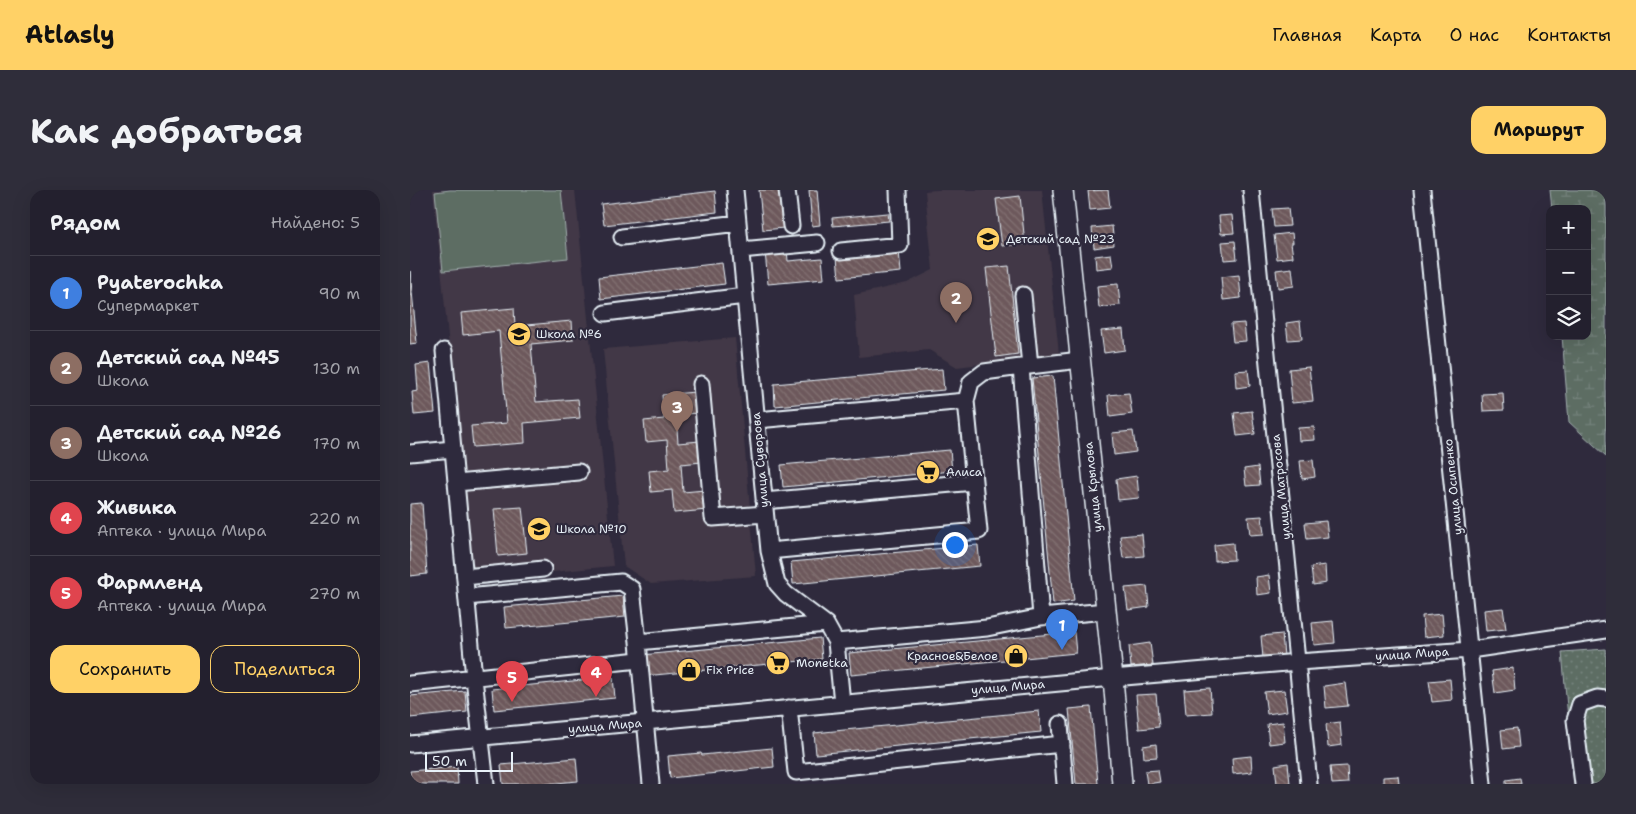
<!DOCTYPE html>
<html lang="ru">
<head>
<meta charset="utf-8">
<style>
  body { margin:0; font-family:"Shantell Sans",sans-serif; background:#2f2d3a; color:#f1f3f6 }
  .controls { position:absolute; right:15px; top:15px; display:grid; overflow:hidden; border-radius:10px; box-shadow:0 5px 20px #0002 }
  .controls button { width:45px; height:45px; display:grid; place-items:center; padding:0; border:0; border-bottom:1px solid #403e4a; background:#23202e; color:#f1f3f6; font:25px sans-serif }
  .scale { position:absolute; left:15px; bottom:12px; width:88px; box-sizing:border-box; padding-left:5px; border:2px solid #e8f1f8; border-top:0; font-size:14px; line-height:18px; white-space:nowrap; color:#e8f1f8; -webkit-text-stroke:4px #2f2a3d; paint-order:stroke }
  .you { position:absolute; left:544px; top:354px; width:18px; height:18px; margin:-12px; border:4px solid #fff; border-radius:50%; background:#1a73e8; box-shadow:0 0 0 8px #1a73e833 }
  .badge { display:grid; place-items:center; width:32px; height:32px; border-radius:50%; background:#ffd166; color:#fff; font-size:16px; font-weight:700 }
  .pin { position:absolute; translate:-50% -41px; filter:drop-shadow(0 1px 2px #0008) }
  .pin::after { content:''; position:absolute; top:26px; width:18px; height:15px; background:inherit; clip-path:polygon(0 0,100% 0,50% 100%) }
  .list { margin:0; padding:0; list-style:none }
  h2 { display:flex; justify-content:space-between; align-items:center; height:65px; margin:0; padding:0 20px; font-size:21px }
  h2 small { font-size:16px; font-weight:400; color:#a3a3aa }
  .list li { display:grid; grid-template-columns:32px 1fr auto; gap:15px; align-items:center; box-sizing:border-box; height:75px; padding:0 20px; border-top:1px solid #403e4a }
  .list b { display:block; font-size:19px; white-space:nowrap }
  .list p { margin:0; font-size:16px; white-space:nowrap; color:#a3a3aa }
  .list em { font-size:16px; font-style:normal; color:#a3a3aa }
  .actions { display:flex; gap:10px; padding:15px 20px }
  .actions a { flex:1; padding:11px 0; border:1px solid #ffd166; border-radius:15px; text-align:center; font-size:18px; color:#ffd166 }
  .actions .main { background:#ffd166; color:#111 }
  .icon { flex:none; width:28px; height:28px; fill:none; stroke:currentColor; stroke-width:2; stroke-linecap:round; stroke-linejoin:round }
  .map { position:relative; flex:none; width:1196px; height:594px; overflow:hidden; border-radius:15px }
  header { display:flex; align-items:center; gap:30px; box-sizing:border-box; height:70px; padding:0 25px; background:#ffd166; color:#111 }
  header strong { font-size:24px }
  nav { display:flex; gap:28px; margin-inline-start:auto; font-size:18px }
  .intro { display:flex; align-items:center; justify-content:space-between; box-sizing:border-box; height:120px; padding:0 30px }
  h1 { margin:0; font-size:35px }
  .button { padding:12px 22px; border-radius:15px; background:#ffd166; color:#111; font-size:18px; font-weight:700 }
  main { display:flex; gap:30px; padding:0 30px }
  aside { flex:1; background:#23202e; border-radius:15px; box-shadow:0 5px 20px #0002 }
  .map>svg:first-child { display:block }
  .built { fill:#423846 }
  .green { fill:url(#green-dots); stroke:#a2afae }
  .wetland { fill:url(#wetland-marsh); stroke:#a2afae }
  .pitch { fill:#5d6d64; stroke:#a2afae }
  .building { fill:url(#building-back-hatch); stroke:#e8f1f8 }
  .lines { fill:none; stroke-linecap:round; stroke-linejoin:round }
  .minor-casing { stroke:#e8f1f8; stroke-width:19 }
  .major-casing { stroke:#e8f1f8; stroke-width:22 }
  .minor { stroke:#2f2a3d; stroke-width:15 }
  .major { stroke:#2f2a3d; stroke-width:19 }
  .labels { text-anchor:middle; dominant-baseline:central; stroke-width:4.5; stroke-linejoin:round; paint-order:stroke }
  .poi-label { font-size:12px; fill:#e8f1f8; stroke:#2f2a3d; text-anchor:start }
  .street-label { font-size:12px; fill:#e8f1f8; stroke:#2f2a3d }
</style>
</head>
<body>
<header>
<strong>Atlasly</strong>
<nav><a>Главная</a><a>Карта</a><a>О нас</a><a>Контакты</a></nav>
</header>
<div class="intro"><h1>Как добраться</h1><a class="button">Маршрут</a></div>
<main>
<aside>
<h2>Рядом<small>Найдено: 5</small></h2>
<ul class="list">
<li><span class="badge" style="background:#3f7fe0">1</span><div><b>Pyaterochka</b><p>Супермаркет</p></div><em>90 m</em></li>
<li><span class="badge" style="background:#8d6e63">2</span><div><b>Детский сад №45</b><p>Школа</p></div><em>130 m</em></li>
<li><span class="badge" style="background:#8d6e63">3</span><div><b>Детский сад №26</b><p>Школа</p></div><em>170 m</em></li>
<li><span class="badge" style="background:#e0444e">4</span><div><b>Живика</b><p>Аптека · улица Мира</p></div><em>220 m</em></li>
<li><span class="badge" style="background:#e0444e">5</span><div><b>Фармленд</b><p>Аптека · улица Мира</p></div><em>270 m</em></li>
</ul>
<div class="actions"><a class="main">Сохранить</a><a>Поделиться</a></div>
</aside>
<div class="map">
<svg width="1196" height="594" viewBox="0 0 1196 594">
  <defs>
    <pattern id="green-dots" width="8" height="8" patternUnits="userSpaceOnUse" patternTransform="scale(1.25)"><rect width="8" height="8" fill="#5d6d64"/><path d="M2 2h.1M6 6h.1" fill="none" stroke="#74827b" stroke-width="1.8" stroke-linecap="round"/></pattern>
    <pattern id="wetland-marsh" width="20" height="14" patternUnits="userSpaceOnUse" patternTransform="scale(1.25)"><rect width="20" height="14" fill="#5d6d64"/><path d="M1 5h8M5 5V1M11 12h8M15 12V8" fill="none" stroke="#74827b"/></pattern>
    <pattern id="building-back-hatch" width="6" height="6" patternUnits="userSpaceOnUse" patternTransform="scale(1.25)"><rect width="6" height="6" fill="#6d595b"/><path d="M-1 5l2 2M0 0l6 6M5-1l2 2" fill="none" stroke="#827173"/></pattern>
  </defs>
  <rect width="100%" height="100%" fill="#2f2a3d"/>
  <filter id="ink" filterUnits="userSpaceOnUse"><feTurbulence type="fractalNoise" baseFrequency=".02" numOctaves="2"/><feDisplacementMap in="SourceGraphic" scale="10" xChannelSelector="R" yChannelSelector="G"/><feConvolveMatrix kernelMatrix="1 2 1 2 8 2 1 2 1" color-interpolation-filters="sRGB"/></filter>
  <g filter="url(#ink)">
    <path class="built" d="M23,0h142l38,376 -140,14z
      M526,0h106l17,164 -102,13 -28,-17 -70,7 -5,-62 53,-12 26,-13 -8,-79z
      M325,148l21,238 -105,8 -27,-18 -21,-217z"/>
    <path class="green" d="M1196,459v135h-32l-12,-132z"/>
    <path class="wetland" d="M1140,0h56v266l-37,-34 -7,-86h25v-127h-35z"/>
    <path class="pitch" d="M40,0h111l7,68 -125,13 -8,-79z"/>
    <path class="building" d="M349,0h21l4,38 -21,2z
      M399,0h8l3,35 -8,1z
      M698,0l2,18 -20,2 -2,-19z
      M305,1l2,21 -113,13 -3,-21z
      M610,6l5,48 -23,2 -6,-47z
      M878,18l2,18 -16,1 -2,-18z
      M478,23l1,8 -56,5 -1,-8z
      M822,25l2,18 -13,1 -2,-18z
      M702,36l2,19 -20,3 -2,-20z
      M882,43l1,10h-2l2,14 -16,2 -3,-24z
      M825,51l2,18 -13,1 -2,-18z
      M377,59l1,12 34,-3 2,21 -56,5 -3,-33z
      M489,61l2,21 -62,6 -2,-21z
      M701,64l2,13 -17,2 -1,-13z
      M312,73l3,21 -124,15 -2,-22z
      M599,76l9,88 -22,3 -10,-89z
      M882,78l2,18 -16,2 -2,-18z
      M0,81l7,72 -7,1z
      M829,85l2,23 -18,2 -2,-23z
      M708,94l2,21 -21,3 -2,-22z
      M104,118l1,18 57,-5 1,19 -42,4 5,58 42,-3 2,19 -56,5 1,20 -52,4 -2,-21 36,-3 -8,-92 -36,4 -2,-22z
      M890,131l2,18 -14,1 -2,-17z
      M834,133l2,18 -13,1 -2,-18z
      M713,139l2,21 -21,3 -3,-22z
      M20,173l5,50 -21,2 -2,-23 6,-1 -2,-26z
      M899,177l4,34 -21,2 -3,-34z
      M532,179l2,21 -169,16 -1,-22z
      M838,180l2,16 -14,2 -1,-17z
      M643,186l21,225 -21,3 -21,-226z
      M285,202l2,21 -21,2 2,28 22,-2 2,21 -21,2 2,28 22,-2 2,20 -33,3 -2,-23 -21,2 -2,-21 20,-2 -2,-29 -21,2 -2,-21 20,-2 -2,-24z
      M719,203l3,21 -22,3 -2,-22z
      M1093,203l1,17 -21,1 -1,-17z
      M842,221l3,23 -18,2 -3,-23z
      M904,237l1,13 -16,1 -1,-13z
      M723,241l3,21 -22,3 -2,-22z
      M540,260l2,21 -169,16 -2,-22z
      M903,270l2,17 -13,2 -2,-18z
      M848,277l2,18 -14,1 -2,-17z
      M727,286l2,22 -21,2 -2,-21z
      M12,313l5,71 -17,2v-72z
      M112,317l5,46 -29,3 -4,-47z
      M852,326l2,18 -14,1 -2,-18z
      M916,331l2,16 -21,2 -2,-16z
      M732,344l2,22 -21,2 -3,-22z
      M823,353l1,17 -19,1 -1,-16z
      M568,355l2,21 -187,18 -2,-22z
      M915,375l1,18 -13,2 -2,-18z
      M859,385l2,18 -14,2 -1,-18z
      M737,396l2,21 -21,3 -3,-22z
      M213,406l2,21 -119,11 -2,-21z
      M1093,418l3,21 -20,2 -2,-21z
      M1032,424l2,21 -20,2 -2,-21z
      M923,431l2,22 -21,2 -2,-22z
      M664,442l2,21 -225,22 -2,-22z
      M872,444l2,22 -21,2 -2,-22z
      M410,448l2,21 -178,17 -2,-21z
      M740,453l3,22 -22,2 -2,-21z
      M1103,478l2,22 -20,3 -3,-22z
      M203,487l2,21 -121,12 -2,-21z
      M1040,489l2,21 -20,2 -3,-21z
      M935,493l3,23 -22,2 -2,-22z
      M800,498l2,25 -26,2 -2,-25z
      M874,500l3,21 -20,3 -3,-22z
      M55,501l2,21 -57,6v-22z
      M746,504l3,33 -20,2 -3,-34z
      M681,517l7,77h-22l-7,-75z
      M629,521l2,21 -225,22 -2,-21z
      M873,532l2,20 -16,2 -2,-20z
      M930,532l2,23 -14,2 -2,-23z
      M1107,538l2,19 -16,2 -2,-19z
      M746,554l1,13 -13,1 -1,-12z
      M362,558l2,19 -104,11 -2,-22 33,-3 1,2z
      M841,566l1,16 -19,2 -1,-16z
      M166,568l2,23 -33,3h-42l-2,-19z
      M878,573l2,21h-13l-2,-19z
      M937,576l1,17 -16,1 -2,-17z
      M47,577l1,17h-48v-13z
      M748,580l2,12 -13,2 -2,-13z
      M988,586l1,8h-16v-7z
      M1110,588l1,6h-15v-4z"/>
    <g class="lines">
      <g class="minor-casing">
        <path id="minor" d="M325,0l34,361 8,33 9,10 40,30 10,18 6,61
          M377,0l4,36
          M841,0l58,594
          M1012,0l61,594
          M212,47l116,-14
          M331,60l76,-7
          M431,61l59,-6 -2,-55
          M613,105l7,71
          M195,123l140,-17
          M34,161l30,327 12,106
          M291,194l12,134 52,-4
          M347,230l209,-19
          M0,263l43,-4
          M46,293l123,-11
          M354,311l210,-19
          M359,361l210,-20 -13,-130 5,-19 13,-10 37,-5
          M55,387l78,-8
          M57,407l154,-15 11,7 6,53
          M631,427l-20,-250 59,-7
          M426,452l151,-14 54,-11 65,-6
          M0,494l229,-24
          M379,518l7,64 266,-28
          M650,534l5,60
          M0,554l703,-66 185,-16 172,-12 136,-20
          M241,594l-13,-142 188,-18
          M1173,594l-8,-64 5,-16 17,-6 9,1"/>
      </g>
      <g class="major-casing">
        <path id="major" d="M653,0l50,488 9,106"/>
      </g>
      <use href="#minor" class="minor"/>
      <use href="#major" class="major"/>
    </g>
  </g>
  <defs>
    <g id="school-disc" transform="scale(1.25)"><circle r="9.5" fill="#ffd166" stroke="#2f2a3d"/><path d="M0-5L7-2L0 1L-7-2ZM-4 1L0 2.5L4 1V4Q0 6-4 4Z" fill="#111"/></g>
    <g id="supermarket-disc" transform="scale(1.25)"><circle r="9.5" fill="#ffd166" stroke="#2f2a3d"/><path d="M-6-5.5h2.5l.6 2H6L4.5 2H-2.5L-4.4-4H-6ZM-1.5 3.2a1.3 1.3 0 1 0 .1 0ZM3 3.2a1.3 1.3 0 1 0 .1 0Z" fill="#111"/></g>
    <g id="shop-disc" transform="scale(1.25)"><circle r="9.5" fill="#ffd166" stroke="#2f2a3d"/><path d="M-5-2.5h2.3a2.7 3.5 0 0 1 5.4 0H5L5.5 6h-11ZM-1.5-2.5h3a1.5 2.3 0 0 0-3 0Z" fill="#111"/></g>
  </defs>
  <g fill-rule="evenodd">
    <use href="#school-disc" x="578" y="49"/>
    <use href="#school-disc" x="109" y="144"/>
    <use href="#supermarket-disc" x="518" y="282"/>
    <use href="#school-disc" x="129" y="339"/>
    <use href="#shop-disc" x="606" y="466"/>
    <use href="#supermarket-disc" x="368" y="473"/>
    <use href="#shop-disc" x="279" y="480"/>
  </g>
  <g class="labels">
    <g class="poi-label">
      <text x="596" y="49">Детский сад №23</text>
      <text x="126" y="144">Школа №6</text>
      <text x="536" y="282">Алиса</text>
      <text x="146" y="339">Школа №10</text>
      <text x="588" y="466" text-anchor="end">Красное&amp;Белое</text>
      <text x="386" y="473">Monetka</text>
      <text x="296" y="480">Fix Price</text>
    </g>
    <g class="street-label">
      <text transform="translate(350 270) rotate(-95)">улица Суворова</text>
      <text transform="translate(683 297) rotate(-96)">улица Крылова</text>
      <text transform="translate(871 297) rotate(-96)">улица Матросова</text>
      <text transform="translate(1043 297) rotate(-96)">улица Осипенко</text>
      <text transform="translate(1002 464) rotate(-4)">улица Мира</text>
      <text transform="translate(598 497) rotate(-5)">улица Мира</text>
      <text transform="translate(195 536) rotate(-5)">улица Мира</text>
    </g>
  </g>
</svg>
<div class="controls">
<button>+</button>
<button>−</button>
<button><svg class="icon" aria-label="layers" viewBox="0 0 24 24"><path d="M12 4l9 5-9 5-9-5zM3 14l9 5 9-5"/></svg></button>
</div>
<div class="scale">50 m</div>
<div class="you"></div>
<div class="pin badge" style="left:652px;top:460px;background:#3f7fe0">1</div>
<div class="pin badge" style="left:546px;top:133px;background:#8d6e63">2</div>
<div class="pin badge" style="left:267px;top:242px;background:#8d6e63">3</div>
<div class="pin badge" style="left:186px;top:507px;background:#e0444e">4</div>
<div class="pin badge" style="left:102px;top:512px;background:#e0444e">5</div>
</div>
</main>
</body>
</html>
